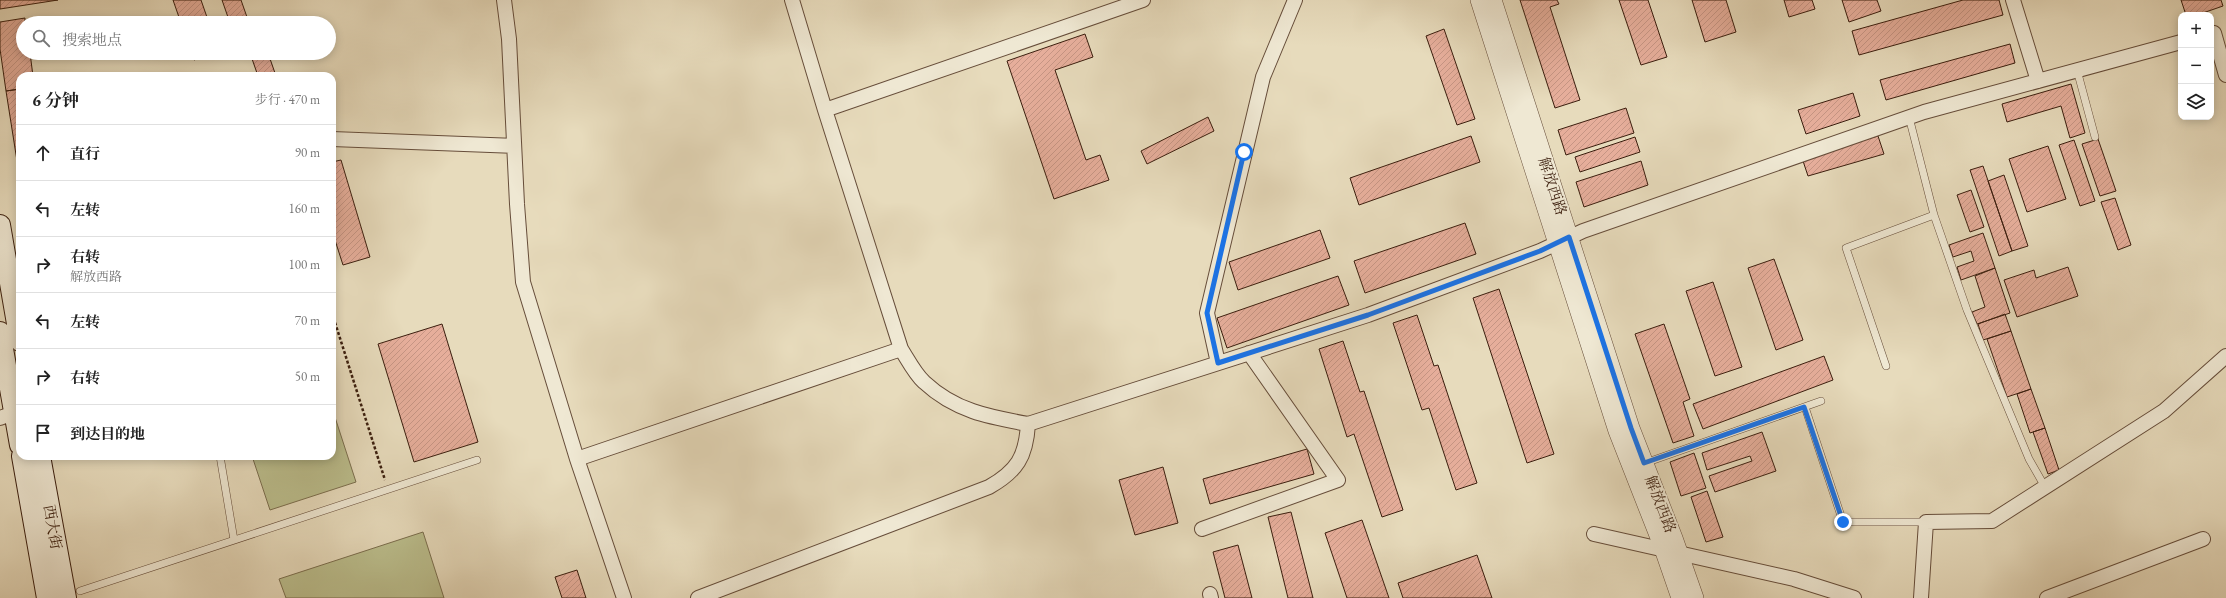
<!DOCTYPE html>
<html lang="zh">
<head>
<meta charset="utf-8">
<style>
  body { margin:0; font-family:"EB Garamond","Noto Serif SC",serif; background:#f2f2f2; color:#222 }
  .controls { position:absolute; right:12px; top:12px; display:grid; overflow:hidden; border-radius:8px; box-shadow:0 2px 10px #0003 }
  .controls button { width:36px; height:36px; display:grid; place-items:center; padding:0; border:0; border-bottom:1px solid #e0e0e0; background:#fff; color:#222; font:20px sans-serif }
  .stop { position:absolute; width:12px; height:12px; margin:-9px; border:3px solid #1a73e8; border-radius:50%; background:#fff }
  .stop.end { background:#1a73e8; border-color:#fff; box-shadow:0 1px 4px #0008 }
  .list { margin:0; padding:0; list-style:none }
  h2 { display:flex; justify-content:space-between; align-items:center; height:52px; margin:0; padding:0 16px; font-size:17px }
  h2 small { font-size:13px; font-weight:400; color:#767676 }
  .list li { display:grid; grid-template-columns:26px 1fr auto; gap:12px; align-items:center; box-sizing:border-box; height:56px; padding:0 16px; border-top:1px solid #e0e0e0 }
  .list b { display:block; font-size:15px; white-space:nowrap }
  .list p { margin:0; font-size:13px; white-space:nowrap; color:#767676 }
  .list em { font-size:13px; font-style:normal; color:#767676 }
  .icon { flex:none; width:22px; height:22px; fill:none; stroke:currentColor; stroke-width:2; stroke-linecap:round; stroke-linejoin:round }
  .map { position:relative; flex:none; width:2226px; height:598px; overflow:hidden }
  .search { position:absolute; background:#fff; box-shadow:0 2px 10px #0003; left:16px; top:16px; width:320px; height:44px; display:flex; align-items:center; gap:10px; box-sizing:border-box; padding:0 14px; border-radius:22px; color:#767676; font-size:15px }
  .panel { position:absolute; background:#fff; box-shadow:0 2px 10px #0003; left:16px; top:72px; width:320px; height:388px; border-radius:12px }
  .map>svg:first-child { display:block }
  .grass { fill:#bbbe8d; stroke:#7b6e4e }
  .building { fill:url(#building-hatch); stroke:#3b1e0e }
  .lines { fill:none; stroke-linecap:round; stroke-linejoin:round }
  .service-casing { stroke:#664d3a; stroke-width:8 }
  .minor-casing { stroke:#664d3a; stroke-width:16 }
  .tertiary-casing { stroke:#664d3a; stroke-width:18 }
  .secondary-casing { stroke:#3b1e0e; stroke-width:22 }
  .path { stroke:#3b1e0e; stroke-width:2.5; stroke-dasharray:3 2; stroke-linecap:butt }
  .service { stroke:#efe8d3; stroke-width:7 }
  .minor { stroke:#efe8d3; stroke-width:14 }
  .tertiary { stroke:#efe8d3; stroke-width:17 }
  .secondary { stroke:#efe8d3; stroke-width:20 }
  .route { stroke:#1a73e8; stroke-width:5 }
  .labels { text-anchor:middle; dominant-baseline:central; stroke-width:3.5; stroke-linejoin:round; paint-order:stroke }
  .street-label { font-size:15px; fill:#3b1e0e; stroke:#efe8d3 }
</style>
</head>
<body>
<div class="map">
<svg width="2226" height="598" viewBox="0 0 2226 598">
  <defs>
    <pattern id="building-hatch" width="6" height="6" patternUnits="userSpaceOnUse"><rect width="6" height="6" fill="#e6ae9b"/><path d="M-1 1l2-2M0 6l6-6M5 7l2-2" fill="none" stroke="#c69584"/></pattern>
  </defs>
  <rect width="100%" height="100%" fill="#e7dbbc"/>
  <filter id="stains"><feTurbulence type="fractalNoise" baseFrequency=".005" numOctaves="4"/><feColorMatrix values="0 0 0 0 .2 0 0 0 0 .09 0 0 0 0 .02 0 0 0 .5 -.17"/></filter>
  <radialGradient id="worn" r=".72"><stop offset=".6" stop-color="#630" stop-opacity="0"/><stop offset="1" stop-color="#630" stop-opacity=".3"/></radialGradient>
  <path class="grass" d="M332,408l24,74 -86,28 -18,-54h80z
    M423,532l21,66h-158l-7,-19z"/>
  <path class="building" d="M0,0h58l-58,9z
    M173,0h28l8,23h-28z
    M222,0h19l7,20 -18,3z
    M1520,0h37l2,4 -9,3 30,93 -25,8z
    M1619,0h29l19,57 -26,8z
    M1692,0h34l10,32 -31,10z
    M1784,0h28l3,9 -26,8z
    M1842,0h35l4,11 -32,11z
    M1963,0h36l4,15 -144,40 -7,-24z
    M2181,0h40l2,6 -26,9h-11z
    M25,18l-2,35h7l3,23h-13v13l-14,2 -6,-42v-27z
    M1444,29l31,90 -18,6 -31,-89z
    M1085,34l8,23 -38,13 31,90 14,-5 9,25 -55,19 -47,-138z
    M2010,44l5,19 -129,37 -6,-20z
    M191,53h24l-21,7z
    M250,53h18l8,23h-18z
    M2071,84l14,49 -15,5 -9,-32 -54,16 -5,-18z
    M20,89v91l-14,-89z
    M1853,93l7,23 -54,18 -8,-24z
    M1626,108l8,25 -68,22 -8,-25z
    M1208,117l6,14 -67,33 -6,-13z
    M1471,136l9,26 -121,43 -9,-27z
    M1878,136l6,18 -76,22 -6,-18z
    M1635,137l5,15 -60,20 -5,-15z
    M2098,139l18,52 -16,5 -18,-52z
    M2074,140l21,61 -15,5 -21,-61z
    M2048,146l18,53 -39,13 -18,-53z
    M341,160l29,97 -27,8 -9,-28 -2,1v-76z
    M1641,161l7,24 -64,22 -8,-25z
    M1983,166l29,85 -13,5 -29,-86z
    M2004,175l24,71 -16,5 -24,-70z
    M1971,190l13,37 -14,5 -13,-37z
    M2115,198l16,47 -13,5 -17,-48z
    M1465,223l11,31 -111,39 -11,-32z
    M1320,230l10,28 -92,32 -9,-28z
    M1983,233l12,35 -34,12 -4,-13 17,-6 -3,-10 -18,6 -4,-12z
    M1774,259l29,81 -27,10 -28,-82z
    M2068,267l10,29 -61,21 -13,-37 30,-10 2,8z
    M1995,268l15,45 -33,11 -5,-12 13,-5 -10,-31z
    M1338,276l11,29 -122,43 -10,-30z
    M1713,282l29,85 -27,9 -29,-85z
    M1499,289l55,165 -27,9 -54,-165z
    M2005,314l6,17 -28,9 -5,-16z
    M1417,315l17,51 4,-1 39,118 -21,7 -27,-82 -7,2 -29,-87z
    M442,324l36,118 -64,20 -36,-118z
    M1664,324l26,75 -7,3 11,34 -21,7 -38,-109z
    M2011,331l20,58 -24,8 -20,-58z
    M1343,341l17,51 4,-1 39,119 -21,7 -28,-83 -7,3 -28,-88z
    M1824,356l9,24 -130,49 -10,-25z
    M2031,389l14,39 -15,5 -13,-39z
    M2045,428l14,42 -11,4 -15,-42z
    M1762,432l14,39 -61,21 -6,-16 43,-15 -2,-5 -43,14 -5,-17z
    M1307,449l7,25 -104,30 -7,-25z
    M1694,453l12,35 -25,8 -11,-34z
    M1163,467l15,56 -43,12 -16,-55z
    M1707,491l16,46 -17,5 -15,-45z
    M1291,512l22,86h-25l-20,-81z
    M1362,520l27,78h-42l-22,-65z
    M1238,545l14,53h-27l-12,-46z
    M1477,555l15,43h-89l-5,-15z
    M577,570l9,28h-24l-7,-21z"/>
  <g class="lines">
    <g class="service-casing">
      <path id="service" d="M2077,70l18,67
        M1909,117l25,98 33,95 62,149 16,28
        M1886,366l-40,-118 88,-33
        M1805,407l38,115h83
        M220,456l14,84
        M1645,463l176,-62
        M80,591l397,-131"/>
    </g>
    <g class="minor-casing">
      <path id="minor" d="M504,0l5,39 8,165 6,78 54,177 47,139
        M792,0l33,110 76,239c7,11 14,25 23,33 31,29 65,35 104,42l340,-109 172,-64 43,-20 341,-119 257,-70
        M2013,0l25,81
        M2214,33l12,42
        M825,110l318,-110
        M332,139l182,7
        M1218,363l-11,-50 56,-236 32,-77
        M0,418l14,-5
        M577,459l324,-110
        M1202,529l136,-49 -89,-127
        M1594,534l200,45 60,19
        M1210,594l1,4
        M698,598l291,-111c28,-16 37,-30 39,-63
        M1921,598l5,-76 66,-1 172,-110 62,-55
        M2047,598l156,-59"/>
    </g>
    <g class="tertiary-casing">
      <path id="tertiary" d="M1479,0l138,431 44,112 19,55
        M1493,0l138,428 43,110 21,60"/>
    </g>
    <g class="secondary-casing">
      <path id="secondary" d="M0,225l20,116
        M0,332l20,113
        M22,456l25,142
        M40,456l26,142"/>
    </g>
    <path class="path" d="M332,313l53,167"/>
    <use href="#service" class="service"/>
    <use href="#minor" class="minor"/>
    <use href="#tertiary" class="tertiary"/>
    <use href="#secondary" class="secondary"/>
  </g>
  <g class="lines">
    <path class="route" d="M1244,152l-37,161 11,50 150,-48 172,-64 29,-14 62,191 13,35 160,-56 39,115"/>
  </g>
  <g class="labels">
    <g class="street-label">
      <text transform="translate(1553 186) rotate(72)">解放西路</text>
      <text transform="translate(1661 504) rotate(69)">解放西路</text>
      <text transform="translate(53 527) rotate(80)">西大街</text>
    </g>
  </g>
  <rect width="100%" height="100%" filter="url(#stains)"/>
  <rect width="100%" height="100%" fill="url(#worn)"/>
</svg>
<div class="controls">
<button>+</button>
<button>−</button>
<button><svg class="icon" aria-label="layers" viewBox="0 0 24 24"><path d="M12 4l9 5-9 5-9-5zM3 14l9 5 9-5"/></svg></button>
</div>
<div class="stop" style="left:1244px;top:152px"></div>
<div class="stop end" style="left:1843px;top:522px"></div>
<div class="search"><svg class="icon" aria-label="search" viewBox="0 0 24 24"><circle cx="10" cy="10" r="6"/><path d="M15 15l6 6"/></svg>搜索地点</div>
<section class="panel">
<h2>6 分钟<small>步行 · 470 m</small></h2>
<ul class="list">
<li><svg class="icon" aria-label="ahead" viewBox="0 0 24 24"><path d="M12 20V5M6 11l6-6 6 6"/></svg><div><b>直行</b></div><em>90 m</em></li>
<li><svg class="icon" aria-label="left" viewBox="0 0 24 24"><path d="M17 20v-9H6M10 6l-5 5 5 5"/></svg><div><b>左转</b></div><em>160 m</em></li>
<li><svg class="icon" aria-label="right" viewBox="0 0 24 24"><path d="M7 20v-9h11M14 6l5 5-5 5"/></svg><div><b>右转</b><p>解放西路</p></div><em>100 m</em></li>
<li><svg class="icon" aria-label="left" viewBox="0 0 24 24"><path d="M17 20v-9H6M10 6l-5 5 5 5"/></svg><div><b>左转</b></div><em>70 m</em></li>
<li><svg class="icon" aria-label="right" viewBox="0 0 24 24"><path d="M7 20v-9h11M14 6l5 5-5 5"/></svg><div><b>右转</b></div><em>50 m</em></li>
<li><svg class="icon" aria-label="arrive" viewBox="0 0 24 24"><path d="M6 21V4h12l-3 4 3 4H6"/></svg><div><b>到达目的地</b></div></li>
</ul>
</section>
</div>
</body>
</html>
